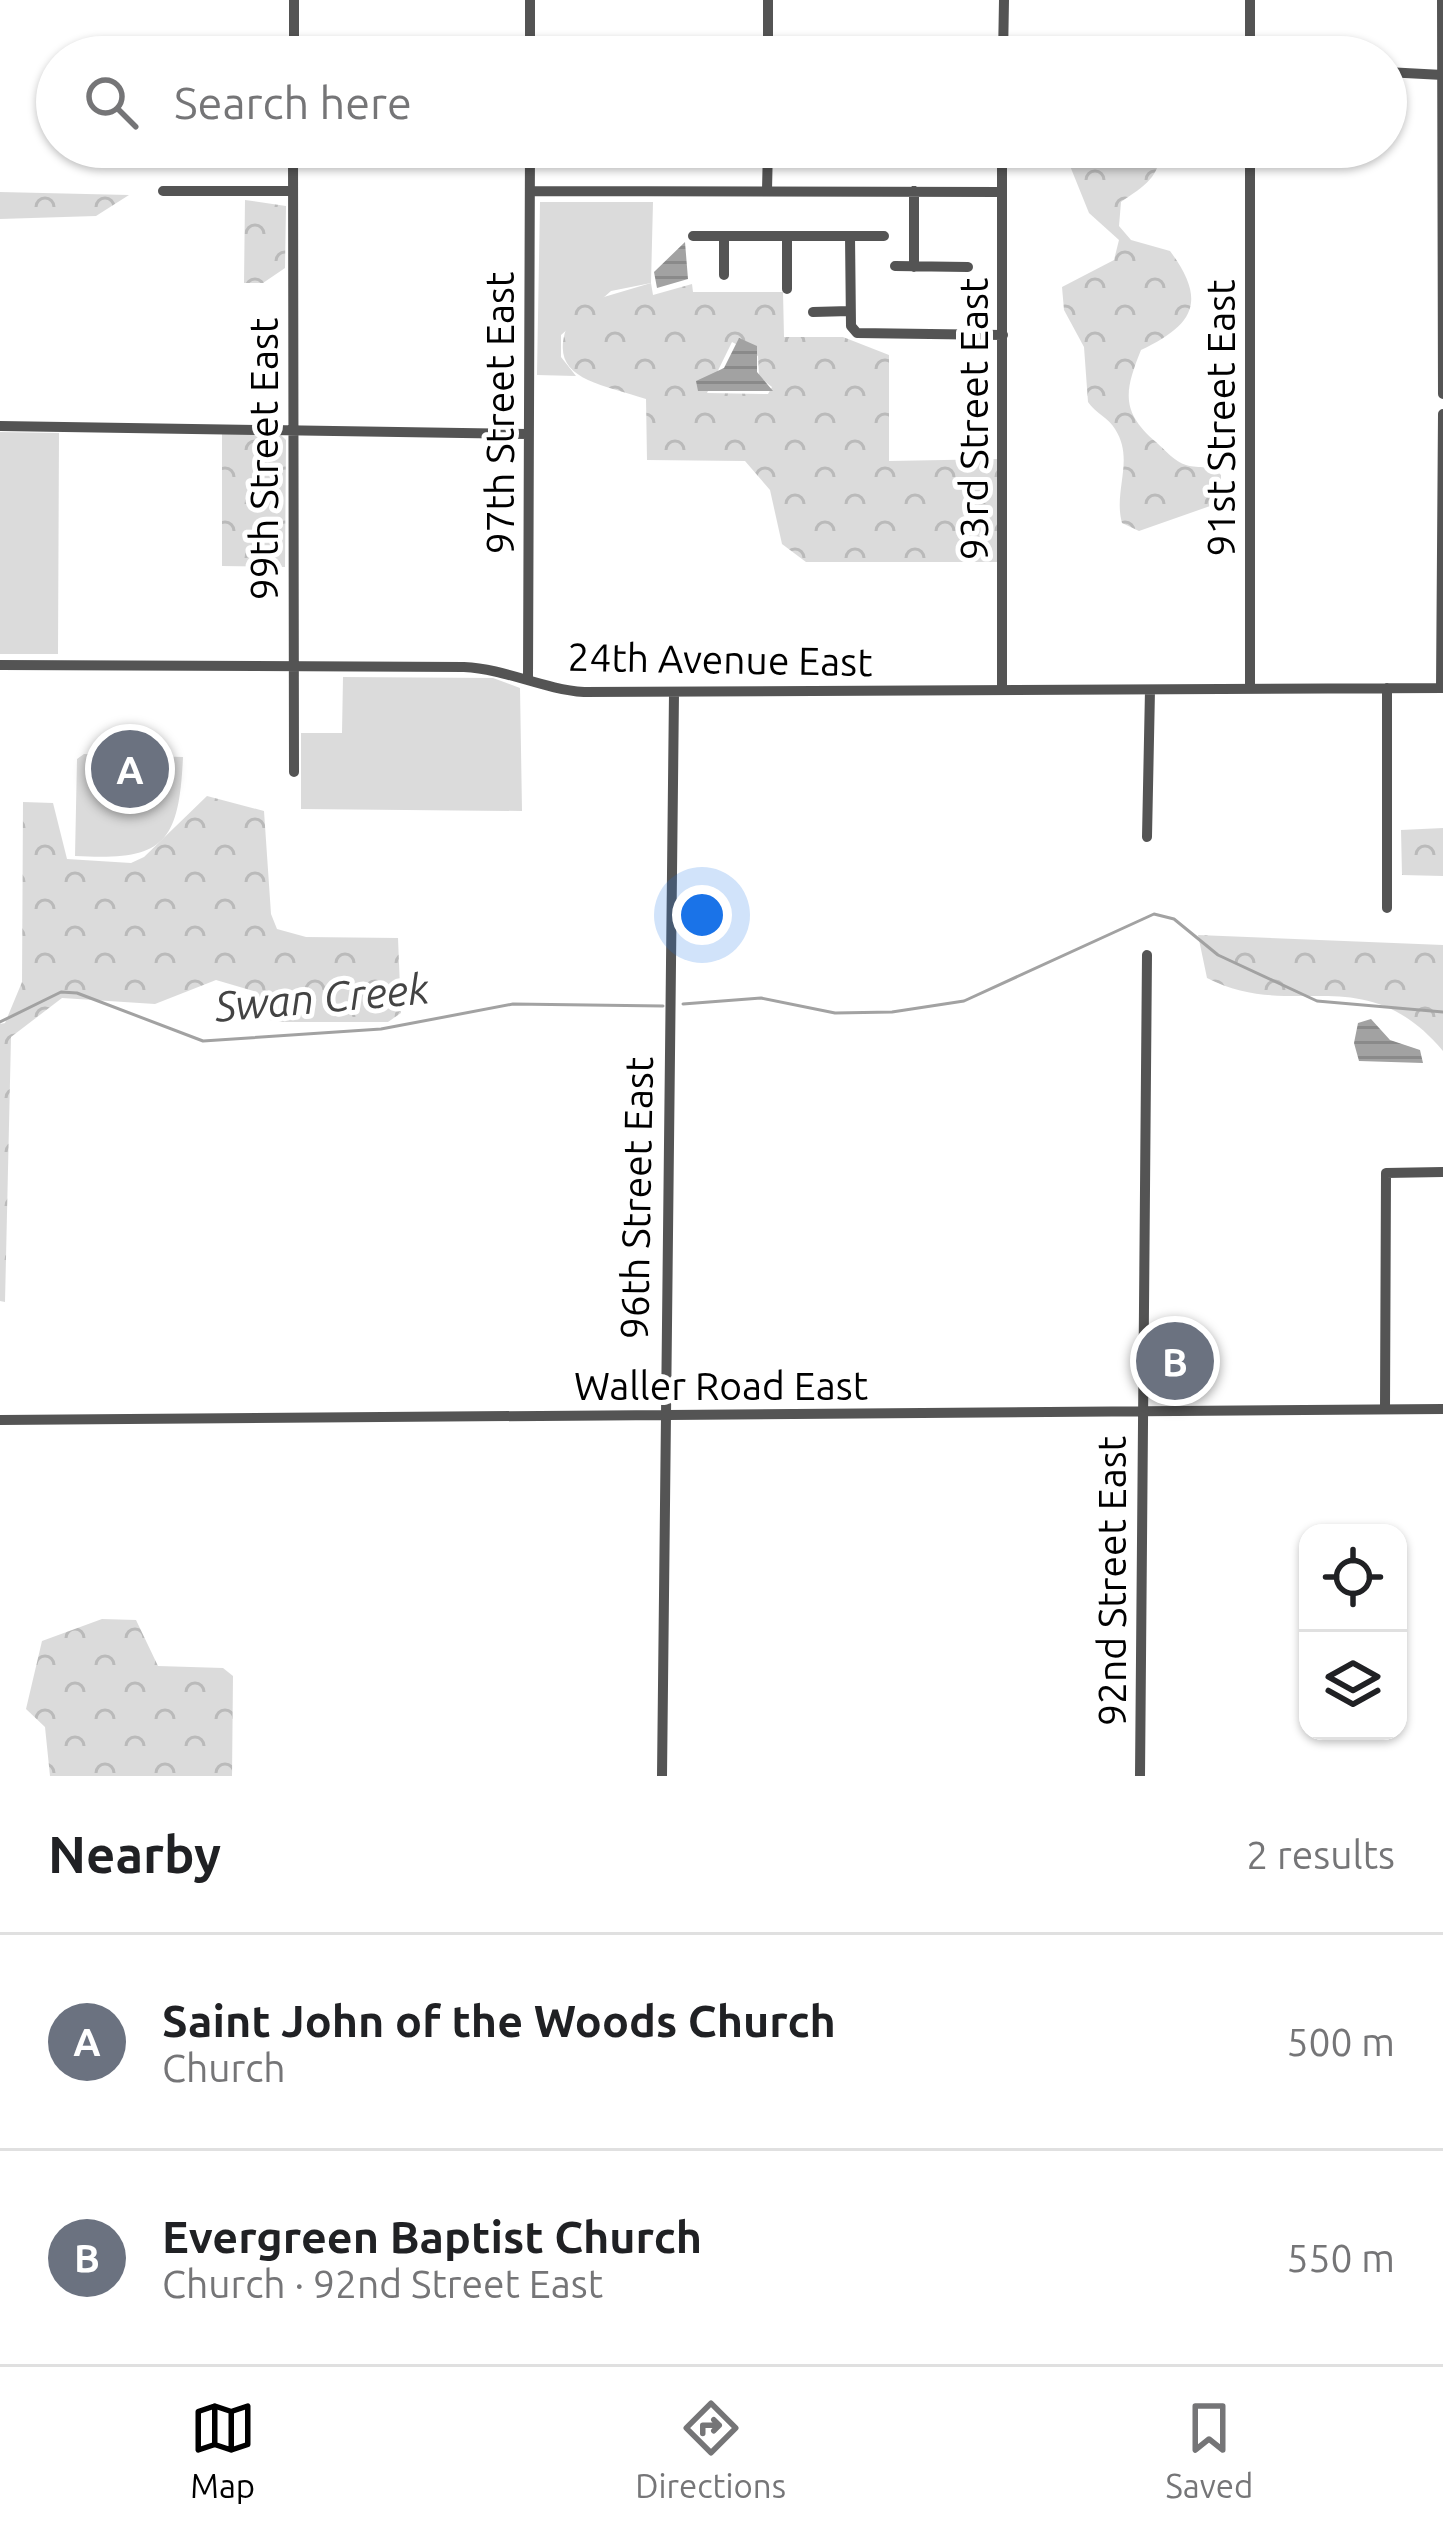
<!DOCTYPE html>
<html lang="en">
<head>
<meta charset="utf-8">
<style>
  body { margin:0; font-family:Ubuntu,sans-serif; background:#f2f2f2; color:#202124 }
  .controls { position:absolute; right:36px; bottom:36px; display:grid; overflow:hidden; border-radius:24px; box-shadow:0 3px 9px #0004 }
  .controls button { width:108px; height:108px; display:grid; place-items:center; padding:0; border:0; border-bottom:3px solid #e0e0e0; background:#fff; color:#202124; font:60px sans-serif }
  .you { position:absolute; left:702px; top:915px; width:42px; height:42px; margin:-30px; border:9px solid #fff; border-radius:50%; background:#1a73e8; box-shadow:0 0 0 18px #1a73e833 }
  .badge { display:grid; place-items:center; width:78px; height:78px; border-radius:50%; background:#000; color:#fff; font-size:39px; font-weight:700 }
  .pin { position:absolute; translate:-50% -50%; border:6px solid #fff; box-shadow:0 3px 12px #0006 }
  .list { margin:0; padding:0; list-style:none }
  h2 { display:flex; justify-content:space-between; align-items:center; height:156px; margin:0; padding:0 48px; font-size:51px }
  h2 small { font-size:39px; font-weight:400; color:#757577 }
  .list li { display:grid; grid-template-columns:78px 1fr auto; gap:36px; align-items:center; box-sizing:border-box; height:216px; padding:0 48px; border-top:3px solid #e0e0e0 }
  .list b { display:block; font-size:45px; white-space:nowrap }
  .list p { margin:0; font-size:39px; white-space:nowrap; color:#757577 }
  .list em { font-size:39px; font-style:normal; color:#757577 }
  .icon { flex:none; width:66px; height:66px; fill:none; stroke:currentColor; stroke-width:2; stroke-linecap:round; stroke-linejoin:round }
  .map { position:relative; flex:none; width:1443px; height:1776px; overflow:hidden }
  .search { position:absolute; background:#fff; box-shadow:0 3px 9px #0004; left:36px; right:36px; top:36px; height:132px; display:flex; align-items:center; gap:30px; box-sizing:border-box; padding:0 42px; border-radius:66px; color:#757577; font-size:45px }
  .sheet { height:588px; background:#fff }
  nav { display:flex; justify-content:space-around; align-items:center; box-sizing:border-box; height:168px; border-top:3px solid #e0e0e0; background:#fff; font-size:33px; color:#757577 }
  nav a { display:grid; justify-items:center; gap:6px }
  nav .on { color:#000 }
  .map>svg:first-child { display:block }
  .green { fill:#dbdbdb }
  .forest { fill:url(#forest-crowns); fill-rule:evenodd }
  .water { fill:url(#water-rules) }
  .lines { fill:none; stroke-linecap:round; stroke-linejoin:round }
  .stream { stroke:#a2a2a2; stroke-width:3 }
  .minor { stroke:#545454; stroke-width:10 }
  .labels { text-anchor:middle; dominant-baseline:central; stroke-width:10; stroke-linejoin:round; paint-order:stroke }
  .street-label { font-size:39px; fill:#000; stroke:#fff }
  .water-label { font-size:42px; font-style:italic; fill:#434343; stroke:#fff }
</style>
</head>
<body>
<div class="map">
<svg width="1443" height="1776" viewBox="0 0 1443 1776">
  <defs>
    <pattern id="forest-crowns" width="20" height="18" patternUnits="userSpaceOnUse" patternTransform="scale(3)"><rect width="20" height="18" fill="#dbdbdb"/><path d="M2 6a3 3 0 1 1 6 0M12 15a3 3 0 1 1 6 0" fill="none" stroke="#bababa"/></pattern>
    <pattern id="water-rules" width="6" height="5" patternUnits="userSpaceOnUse" patternTransform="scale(3)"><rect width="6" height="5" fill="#a2a2a2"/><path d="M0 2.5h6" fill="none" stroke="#8a8a8a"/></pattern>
  </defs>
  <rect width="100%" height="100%" fill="#fff"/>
  <path class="green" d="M540,202h113l-2,81 -40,8 -50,44v22l15,19 -39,-1z
    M0,432l59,1 -1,221h-58z
    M343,677l150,1 27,10 2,123 -221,-2v-76h41z
    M84,754l99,3c-4,88 -20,104 -108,99l2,-97z"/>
  <path class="forest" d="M1031,147h130c0,30 -17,39 -40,55l-2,24 12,14 39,11c38,51 23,74 -29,99 -17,42 -20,62 15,92 9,8 19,20 30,23 14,4 25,-1 35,10v21l-8,9 -74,26 -17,-8c-9,-33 13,-63 -7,-94 -6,-11 -20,-16 -27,-27l-4,-55 -20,-37 -2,-23 52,-27 5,-20 -30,-27 -21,-52z
    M0,193v-1l129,3 -33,21 -96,3z
    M245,200l41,6 -1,62 -22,15h-19z
    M651,283l2,12 39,-11 1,8h90l1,45h59l46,18v106l110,-2 -1,103h-192l-24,-18 -12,-54 -25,-29 -98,-1 -1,-61c-58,-19 -109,-22 -69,-94zM732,342l26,14 1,21 13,10 -4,7 -61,-1z
    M222,433l59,2 5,5 -1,127 -63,-1z
    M207,796l57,15 7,103 6,15 29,8 92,1 3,75 -13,9h-106l-12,-2 -13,-28 -41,-12 -61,24 -93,-6 -51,39 -6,265 -5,-1v-277l5,-1 17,-41 1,-180 30,1 14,56 64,4 13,-6z
    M1443,828v48l-41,-1 -1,-45z
    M1198,935l245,10v106c-79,-94 -149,-28 -236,-73z
    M102,1619l34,1 22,46 65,2 10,8 -1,100h-182l-5,-49 -19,-18 16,-68z"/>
  <path class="water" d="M685,242l3,37 -31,9 -3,-16z
    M739,338l18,8v26l16,19h-75l-2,-10 28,-13z
    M1371,1019l19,21 30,10 3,13 -64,-2 -5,-18 4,-20z"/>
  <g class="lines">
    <path class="stream" d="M683,1004l78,-6 74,15 57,-1 72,-11 190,-87 20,5 44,36 99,46 126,11
      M0,1022l61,-30 16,1 126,48 178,-12 132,-25 150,2"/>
    <path class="minor" d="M1250,0v57
      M1442,0l1,394
      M294,57v-57
      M530,57v-57
      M768,57v-57
      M1003,57l1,-57
      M1386,72l57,3
      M293,147l1,625
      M767,190l1,-43
      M163,191h130
      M530,191l472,1
      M914,191v76
      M693,236h191
      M724,236v39
      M850,236l1,90 6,7 146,2
      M895,266l73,1
      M787,289v-53
      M813,312l37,-1
      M0,426l528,8
      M0,665l464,2c42,2 78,22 120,25l859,-4
      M528,678l2,-531
      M1250,688v-541
      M1387,688v220
      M1441,688l2,-274
      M1002,690v-543
      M1147,837l3,-147
      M1385,1409l1,-236 57,-1
      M0,1420l1443,-11
      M662,1776l12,-1083
      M1140,1776l7,-821"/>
  </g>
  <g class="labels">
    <g class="street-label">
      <text transform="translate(499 413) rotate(-90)">97th Street East</text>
      <text transform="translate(1220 418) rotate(-90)">91st Street East</text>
      <text transform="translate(973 419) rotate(-90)">93rd Street East</text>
      <text transform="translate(263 459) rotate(-90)">99th Street East</text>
      <text transform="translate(720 659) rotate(1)">24th Avenue East</text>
      <text transform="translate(636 1198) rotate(-89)">96th Street East</text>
      <text x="721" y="1385">Waller Road East</text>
      <text transform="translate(1111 1581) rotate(-90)">92nd Street East</text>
    </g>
    <g class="water-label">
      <text transform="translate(322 997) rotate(-5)">Swan Creek</text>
    </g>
  </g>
</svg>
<div class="controls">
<button><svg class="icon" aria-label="locate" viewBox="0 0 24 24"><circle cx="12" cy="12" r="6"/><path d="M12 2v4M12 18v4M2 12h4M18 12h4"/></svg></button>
<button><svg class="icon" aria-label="layers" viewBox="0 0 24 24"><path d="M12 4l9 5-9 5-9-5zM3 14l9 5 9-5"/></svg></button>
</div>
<div class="you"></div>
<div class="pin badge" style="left:130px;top:769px;background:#6b7280">A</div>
<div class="pin badge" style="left:1175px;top:1361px;background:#6b7280">B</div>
<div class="search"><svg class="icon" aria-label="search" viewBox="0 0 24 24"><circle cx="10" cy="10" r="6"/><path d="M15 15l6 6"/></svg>Search here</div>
</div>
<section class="sheet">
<h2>Nearby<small>2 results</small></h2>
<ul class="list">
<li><span class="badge" style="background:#6b7280">A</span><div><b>Saint John of the Woods Church</b><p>Church</p></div><em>500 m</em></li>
<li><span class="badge" style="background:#6b7280">B</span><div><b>Evergreen Baptist Church</b><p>Church · 92nd Street East</p></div><em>550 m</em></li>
</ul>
</section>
<nav>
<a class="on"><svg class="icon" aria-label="map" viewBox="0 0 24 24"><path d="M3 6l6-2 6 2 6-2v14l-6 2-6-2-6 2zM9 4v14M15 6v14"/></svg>Map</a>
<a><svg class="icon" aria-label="directions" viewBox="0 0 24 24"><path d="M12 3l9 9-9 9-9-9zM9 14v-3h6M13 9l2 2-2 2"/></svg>Directions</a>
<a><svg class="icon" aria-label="saved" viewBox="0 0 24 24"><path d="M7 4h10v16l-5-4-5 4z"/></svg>Saved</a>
</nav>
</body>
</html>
